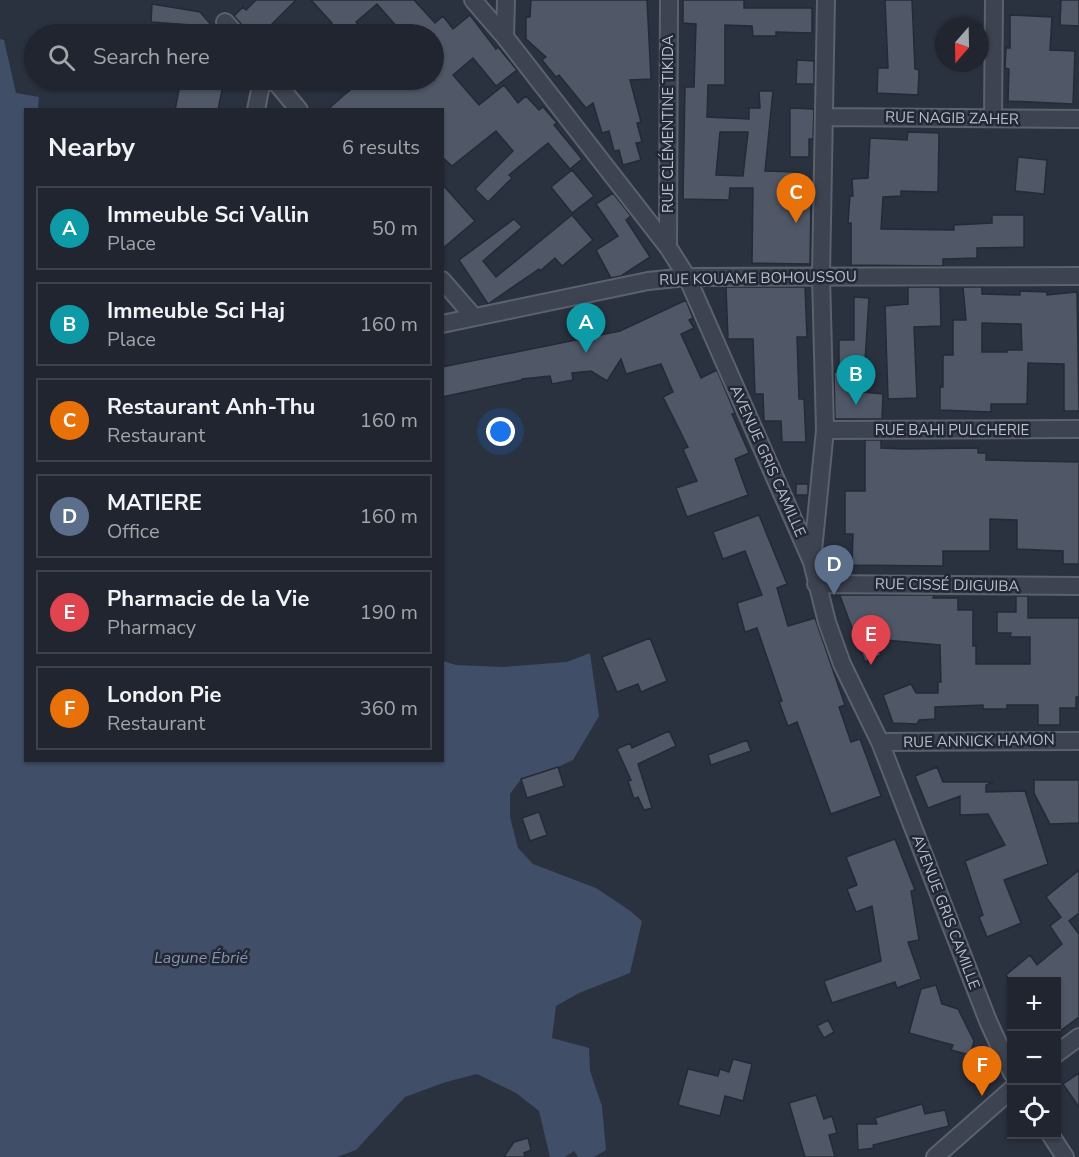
<!DOCTYPE html>
<html lang="en">
<head>
<meta charset="utf-8">
<style>
  body { margin:0; font-family:"Nunito Sans",sans-serif; background:#2d313b; color:#f1f3f6 }
  .controls { position:absolute; right:18px; bottom:18px; display:grid; overflow:hidden; border-radius:0px; box-shadow:0 2px 4px #0004 }
  .controls button { width:54px; height:54px; display:grid; place-items:center; padding:0; border:0; border-bottom:2px solid #3d424b; background:#20252f; color:#f1f3f6; font:30px sans-serif }
  .compass { position:absolute; left:935px; top:18px; width:54px; height:54px; border-radius:50%; background:#20252f; box-shadow:0 2px 4px #0004; rotate:200deg }
  .you { position:absolute; left:501px; top:432px; width:21px; height:21px; margin:-15px; border:4px solid #fff; border-radius:50%; background:#1a73e8; box-shadow:0 0 0 9px #1a73e833 }
  .badge { display:grid; place-items:center; width:39px; height:39px; border-radius:50%; background:#8bbbb9; color:#fff; font-size:20px; font-weight:700 }
  .pin { position:absolute; translate:-50% -50px; filter:drop-shadow(0 2px 3px #0008) }
  .pin::after { content:''; position:absolute; top:32px; width:21px; height:18px; background:inherit; clip-path:polygon(0 0,100% 0,50% 100%) }
  .list { margin:0; padding:0; list-style:none }
  h2 { display:flex; justify-content:space-between; align-items:center; height:78px; margin:0; padding:0 24px; font-size:26px }
  h2 small { font-size:20px; font-weight:400; color:#a2a5aa }
  .list li { display:grid; grid-template-columns:39px 1fr auto; gap:18px; align-items:center; box-sizing:border-box; height:84px; margin:0 12px 12px; padding:0 12px; border:2px solid #3d424b; border-radius:0px }
  .list b { display:block; font-size:22px; white-space:nowrap }
  .list p { margin:0; font-size:20px; white-space:nowrap; color:#a2a5aa }
  .list em { font-size:20px; font-style:normal; color:#a2a5aa }
  .icon { flex:none; width:33px; height:33px; fill:none; stroke:currentColor; stroke-width:2; stroke-linecap:round; stroke-linejoin:round }
  .map { position:relative; flex:none; width:1079px; height:1157px; overflow:hidden }
  .search { position:absolute; background:#20252f; box-shadow:0 2px 4px #0004; left:24px; top:24px; width:420px; height:66px; display:flex; align-items:center; gap:15px; box-sizing:border-box; padding:0 21px; border-radius:33px; color:#a2a5aa; font-size:22px }
  .panel { position:absolute; background:#20252f; box-shadow:0 2px 4px #0004; left:24px; top:108px; width:420px; height:654px; border-radius:0px }
  .map>svg:first-child { display:block }
  .water { fill:#414e67 }
  .building { fill:#505868; stroke:#242a37; stroke-width:1.5; fill-rule:evenodd }
  .lines { fill:none; stroke-linecap:round; stroke-linejoin:round }
  .minor-casing { stroke:#5b616d; stroke-width:20 }
  .minor { stroke:#3d4350; stroke-width:16 }
  .labels { text-anchor:middle; dominant-baseline:central; stroke-width:5; stroke-linejoin:round; paint-order:stroke }
  .street-label { font-size:15px; fill:#babfca; stroke:#222835 }
  .water-label { font-size:16px; font-style:italic; fill:#8593ae; stroke:#222835 }
</style>
</head>
<body>
<div class="map">
<svg width="1079" height="1157" viewBox="0 0 1079 1157">
  <rect width="100%" height="100%" fill="#2a313f"/>
  <path class="water" d="M0,39l4,1 12,53 23,4 -1,12 -12,1v650h416l1,-99 13,4 47,2 64,-5 23,-9 9,63 -26,44 -15,7 -37,12 -11,15v23l8,31 15,16 63,24 33,22 13,11 -12,52 -51,20 -23,13 -4,32 37,10 1,23 12,35 4,44 -12,7h-16l-4,-6 -9,6h-15l-11,-46 -23,-18 -39,-19 -31,8 -41,15 -49,53 -19,7h-337z"/>
  <path class="building" d="M256,0h40l-34,34h-16l-2,-7 -10,-11 9,-9 3,3z
    M311,0h103l21,23 8,-7 10,13 17,-14 26,34 2,-2 19,23 -21,16 -23,-28 -20,17 26,30 25,-20 14,18 8,-7 13,14 4,-3 14,16 -3,2 28,34 -12,10 -22,-26 -39,32 3,3 -24,24 -13,-13 38,-38 -17,-20 -44,35 -10,-9v-47h-115l24,-21 -9,-9h92v-46h-44l8,-6 -21,-24 -21,18 7,7 -6,5h-36l11,-11z
    M531,0h116l4,79 -21,1 11,42 -4,1 5,19 -6,1 5,17 -18,5 -4,-15 -5,1 -5,-20 -7,2 -9,-30 -7,5 -27,-33 -3,2 -14,-17 4,-3 -20,-18v-22h4z
    M683,0h61v8h68v25l-36,-1v4h-23l-1,-10 -27,-1v60h-17l-1,32 42,2v-11h11l-1,-17h14l-8,80 33,1 -1,28h14l-1,64 -58,-1 1,-75h-23l-1,12 -46,-1 2,-112h9l2,-63 -13,-1zM720,132h28l-5,44 -27,-1z
    M885,0h27l3,69 4,1 -1,25 -41,-2 1,-25h10z
    M1061,0h18v26l-19,-1z
    M152,4l48,8 19,22h-30l2,-9 -40,-3z
    M1010,15l42,2 -2,33 25,1 -2,53 -65,-3 1,-32 -4,-1 1,-20h4z
    M797,60l17,1v23h-18z
    M181,80h43l-6,30h-43z
    M790,108l24,1 -1,30h-4v18h-19z
    M908,132l31,1 -1,59 -37,-1v5l-18,1 -2,32 73,1v-5l38,-2v-8h32v32l-47,1v10l-34,1v7l-92,-1v-42h-3l2,-27h3l-1,-17 16,-1 2,-40 37,2z
    M1018,157l29,3 -3,34 -29,-3z
    M572,170l22,26 -22,17 -21,-26z
    M442,184l33,37 -33,28z
    M613,193l18,23 -5,4 24,37 -29,19 -10,2 -15,-28 22,-14 -22,-32z
    M572,215l21,25 -31,26 -7,-8 -15,13 -1,-2 -51,35 -29,-44 55,-41 8,8 -39,34 13,16z
    M726,287h79l2,50h-10l2,62h5l2,43h-24l-1,-21h-17l-1,-27h-8l-2,-55h-25z
    M908,287h32l1,39 -27,1 3,71 -29,1 -3,-93 23,-2z
    M963,287h19v7l38,1v-4l27,1v3l30,-3 2,119h-15v-47l-36,-1 -1,41h-36v8l-51,-2v-23h3v-32h10v-35h13zM982,323l39,1 1,26h-15v2h-25z
    M854,297l15,1 -6,94 20,2 -1,25h-47l-1,-47h5v-32h15z
    M686,300l7,18 -4,2 5,8 -13,6 20,44 16,-8 18,43 -3,1 17,39 -14,6 13,36 -61,22 -11,-29 21,-7 -14,-32 5,-2 -25,-50 10,-5 -12,-28 -35,10 -5,-15 -14,22 -16,-10 -19,2 1,7 -21,4 -2,-8 -28,3v1l-80,17v-30l178,-36z
    M865,440h16v8l22,1 75,-1v5h8v7l93,2v102h-16v-13l-46,-2v-29l-27,-1v32h-47v15l-91,-1 1,-31h-8v-43h20z
    M796,484h12v11h-12z
    M759,515l28,69 -10,4 11,38 27,-8 30,87 -6,2 12,35 9,-3 21,57 -50,18 -34,-92 -9,4 -9,-24 3,-1 -25,-73 -12,4 -8,-29 25,-8 -17,-44 -22,8 -10,-27z
    M841,595h93l-1,3h25v12h15v36h3v18h54v-27h-20l1,-4h-14v-21h19v-16h12v22h51v79h-3v11h-16v17h-22v-20h-31v4h-24v-4l-48,2v12l-16,1 -2,4 -24,-1 -10,-28 28,-11 5,9h22v-11h3l-1,-37 -65,-6 6,16 -16,7 -25,-66z
    M650,638l17,43 -26,11 -3,-8 -21,8 -15,-35z
    M669,731l7,15 -38,18 14,44 -8,2 -6,-13 -4,2 -6,-18 3,-1 -14,-31 13,-6 2,5z
    M747,740l4,11 -40,14 -3,-10z
    M558,767l6,19 -37,12 -6,-19z
    M937,767l6,15h50l-7,3v7l39,-1 23,73 -44,16 17,43 -34,14 -8,-20 4,-2 -18,-54 40,-16 -17,-31 -28,1v-19l-32,12 -13,-32z
    M1034,780h45v43l-29,1 -16,-31z
    M539,812l8,23 -17,6 -8,-23z
    M895,839l20,51 -4,1 8,49 -11,2 13,37 -24,9 -2,-6 -63,21 -8,-22 57,-20 -9,-55 -16,6 -9,-23 10,-4 -11,-28z
    M1079,870v43l-10,8 10,13v83l-23,17v-53h-45l-5,-6 24,-20 7,10 25,-21 -12,-18 11,-9 -15,-20z
    M936,985l6,19 16,5 16,32 -4,14 -19,-5 2,-5 -44,-12 12,-44z
    M828,1020l6,12 -10,6 -7,-12z
    M733,1059l19,5 -9,37 -18,-5 -5,20 -42,-11 10,-36 30,7 2,-7 9,3z
    M1079,1073v34l-16,-23z
    M816,1095l8,24 8,-3 5,17 -8,2 6,22h-30l-16,-54z
    M922,1104l3,10 20,-4 4,16 -76,19 1,3 -16,2 -1,-26h20l-2,-6z
    M528,1138l3,12 -7,3 1,4h-21l10,-15z"/>
  <g class="lines">
    <g class="minor-casing">
      <path id="minor" d="M473,0l32,37 163,210 19,30 125,285 15,60 15,42 38,78 108,279 24,52
        M225,22l11,12
        M505,37l1,-37
        M274,80l25,30
        M256,110l6,-30
        M825,117l254,2
        M993,118l1,-118
        M668,247l1,-247
        M442,280l32,37
        M442,324l206,-43 39,-4 392,-1
        M825,430l254,-1
        M812,561l13,-131 -4,-154 5,-276
        M816,584l263,2
        M880,742l199,-1
        M1056,1054l23,-17
        M1050,1134l15,23
        M935,1157l77,-68"/>
    </g>
    <use href="#minor" class="minor"/>
  </g>
  <g class="labels">
    <g class="street-label">
      <text transform="translate(952 118) rotate(1)">RUE NAGIB ZAHER</text>
      <text transform="translate(668 124) rotate(-90)">RUE CLÉMENTINE TIKIDA</text>
      <text transform="translate(758 278) rotate(-1)">RUE KOUAME BOHOUSSOU</text>
      <text x="952" y="430">RUE BAHI PULCHERIE</text>
      <text transform="translate(768 461) rotate(66)">AVENUE GRIS CAMILLE</text>
      <text transform="translate(947 585) rotate(1)">RUE CISSÉ DJIGUIBA</text>
      <text transform="translate(979 741) rotate(-1)">RUE ANNICK HAMON</text>
      <text transform="translate(946 912) rotate(69)">AVENUE GRIS CAMILLE</text>
    </g>
    <g class="water-label">
      <text x="201" y="958">Lagune Ébrié</text>
    </g>
  </g>
</svg>
<div class="controls">
<button>+</button>
<button>−</button>
<button><svg class="icon" aria-label="locate" viewBox="0 0 24 24"><circle cx="12" cy="12" r="6"/><path d="M12 2v4M12 18v4M2 12h4M18 12h4"/></svg></button>
</div>
<svg class="compass" viewBox="-18 -18 36 36"><path d="M0-13l5 13h-10z" fill="#e53935"/><path d="M0 13l5-13h-10z" fill="#a2a5aa"/></svg>
<div class="you"></div>
<div class="pin badge" style="left:586px;top:353px;background:#0f9aa8">A</div>
<div class="pin badge" style="left:856px;top:405px;background:#0f9aa8">B</div>
<div class="pin badge" style="left:796px;top:223px;background:#e8710a">C</div>
<div class="pin badge" style="left:834px;top:595px;background:#5c6f8a">D</div>
<div class="pin badge" style="left:871px;top:665px;background:#e0444e">E</div>
<div class="pin badge" style="left:982px;top:1096px;background:#e8710a">F</div>
<div class="search"><svg class="icon" aria-label="search" viewBox="0 0 24 24"><circle cx="10" cy="10" r="6"/><path d="M15 15l6 6"/></svg>Search here</div>
<section class="panel">
<h2>Nearby<small>6 results</small></h2>
<ul class="list">
<li><span class="badge" style="background:#0f9aa8">A</span><div><b>Immeuble Sci Vallin</b><p>Place</p></div><em>50 m</em></li>
<li><span class="badge" style="background:#0f9aa8">B</span><div><b>Immeuble Sci Haj</b><p>Place</p></div><em>160 m</em></li>
<li><span class="badge" style="background:#e8710a">C</span><div><b>Restaurant Anh-Thu</b><p>Restaurant</p></div><em>160 m</em></li>
<li><span class="badge" style="background:#5c6f8a">D</span><div><b>MATIERE</b><p>Office</p></div><em>160 m</em></li>
<li><span class="badge" style="background:#e0444e">E</span><div><b>Pharmacie de la Vie</b><p>Pharmacy</p></div><em>190 m</em></li>
<li><span class="badge" style="background:#e8710a">F</span><div><b>London Pie</b><p>Restaurant</p></div><em>360 m</em></li>
</ul>
</section>
</div>
</body>
</html>
